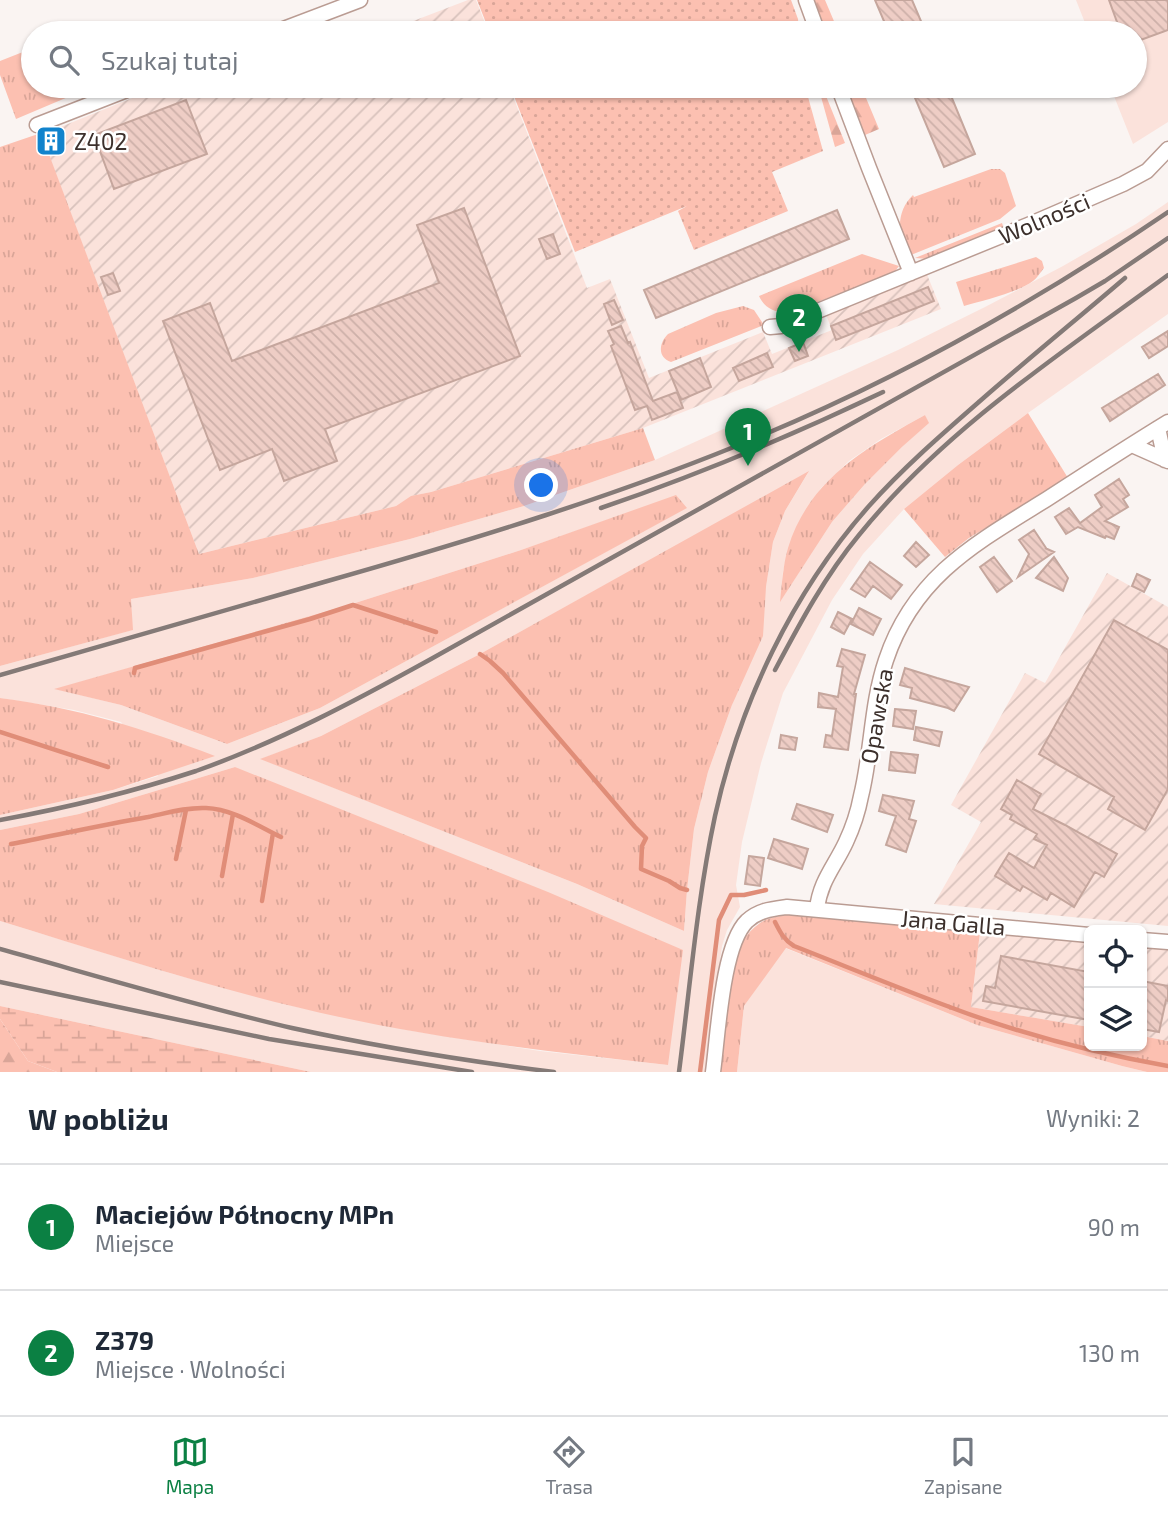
<!DOCTYPE html>
<html lang="pl">
<head>
<meta charset="utf-8">
<style>
  body { margin:0; font-family:"Exo 2",sans-serif; background:#f2f2f3; color:#1f2937 }
  .controls { position:absolute; right:21px; bottom:21px; display:grid; overflow:hidden; border-radius:10px; box-shadow:0 2px 5px #0004 }
  .controls button { width:63px; height:63px; display:grid; place-items:center; padding:0; border:0; border-bottom:2px solid #e0e1e3; background:#fff; color:#1f2937; font:35px sans-serif }
  .you { position:absolute; left:542px; top:486px; width:24px; height:24px; margin:-18px; border:5px solid #fff; border-radius:50%; background:#1a73e8; box-shadow:0 0 0 10px #1a73e833 }
  .badge { display:grid; place-items:center; width:46px; height:46px; border-radius:50%; background:#0b8043; color:#fff; font-size:23px; font-weight:700 }
  .pin { position:absolute; translate:-50% -58px; filter:drop-shadow(0 2px 4px #0008) }
  .pin::after { content:''; position:absolute; top:37px; width:24px; height:21px; background:inherit; clip-path:polygon(0 0,100% 0,50% 100%) }
  .list { margin:0; padding:0; list-style:none }
  h2 { display:flex; justify-content:space-between; align-items:center; height:91px; margin:0; padding:0 28px; font-size:30px }
  h2 small { font-size:23px; font-weight:400; color:#747a83 }
  .list li { display:grid; grid-template-columns:46px 1fr auto; gap:21px; align-items:center; box-sizing:border-box; height:126px; padding:0 28px; border-top:2px solid #e0e1e3 }
  .list b { display:block; font-size:26px; white-space:nowrap }
  .list p { margin:0; font-size:23px; white-space:nowrap; color:#747a83 }
  .list em { font-size:23px; font-style:normal; color:#747a83 }
  .icon { flex:none; width:38px; height:38px; fill:none; stroke:currentColor; stroke-width:2; stroke-linecap:round; stroke-linejoin:round }
  .map { position:relative; flex:none; width:1168px; height:1072px; overflow:hidden }
  .search { position:absolute; background:#fff; box-shadow:0 2px 5px #0004; left:21px; right:21px; top:21px; height:77px; display:flex; align-items:center; gap:18px; box-sizing:border-box; padding:0 24px; border-radius:38px; color:#747a83; font-size:26px }
  .sheet { height:343px; background:#fff }
  nav { display:flex; justify-content:space-around; align-items:center; box-sizing:border-box; height:98px; border-top:2px solid #e0e1e3; background:#fff; font-size:19px; color:#747a83 }
  nav a { display:grid; justify-items:center; gap:4px }
  nav .on { color:#0b8043 }
  .map>svg:first-child { display:block }
  .built { fill:#fbe2db; fill-rule:evenodd }
  .industrial { fill:url(#industrial-furrows) }
  .grass { fill:url(#grass-tufts) }
  .forest { fill:url(#forest-firs) }
  .wetland { fill:url(#wetland-marsh) }
  .park { fill:url(#park-dots) }
  .lines { fill:none; stroke-linecap:round; stroke-linejoin:round }
  .stream { stroke:#e08d78; stroke-width:4.5 }
  .building { fill:url(#building-back-hatch); stroke:#c5a69d; stroke-width:2 }
  .street-casing { stroke:#ba9c93; stroke-width:17 }
  .street { stroke:#fff; stroke-width:14 }
  .rail { stroke:#847a77; stroke-width:4.5 }
  .labels { text-anchor:middle; dominant-baseline:central; stroke-width:5; stroke-linejoin:round; paint-order:stroke }
  .poi-label { font-size:23px; fill:#3c302c; stroke:#fff; text-anchor:start }
  .street-label { font-size:23px; fill:#3c302c; stroke:#fff }
</style>
</head>
<body>
<div class="map">
<svg width="1168" height="1072" viewBox="0 0 1168 1072">
  <defs>
    <pattern id="industrial-furrows" width="10" height="10" patternUnits="userSpaceOnUse" patternTransform="scale(1.75)"><rect width="10" height="10" fill="#fbe2db"/><path d="M-1 1l2-2M0 10L10 0M9 11l2-2" fill="none" stroke="#d8c2bc"/></pattern>
    <pattern id="grass-tufts" width="24" height="20" patternUnits="userSpaceOnUse" patternTransform="scale(1.75)"><rect width="24" height="20" fill="#fcc0b1"/><path d="M3 7l-1-3M5 7V3M7 7l1-3M15 17l-1-3M17 17v-4M19 17l1-3" fill="none" stroke="#d9a598"/></pattern>
    <pattern id="forest-firs" width="22" height="20" patternUnits="userSpaceOnUse" patternTransform="scale(1.75)"><rect width="22" height="20" fill="#fcc0b1"/><path d="M5 1l3.5 6h-7zM16 11l3.5 6h-7z" fill="#d9a598"/></pattern>
    <pattern id="wetland-marsh" width="20" height="14" patternUnits="userSpaceOnUse" patternTransform="scale(1.75)"><rect width="20" height="14" fill="#fcc0b1"/><path d="M1 5h8M5 5V1M11 12h8M15 12V8" fill="none" stroke="#d9a598"/></pattern>
    <pattern id="park-dots" width="8" height="8" patternUnits="userSpaceOnUse" patternTransform="scale(1.75)"><rect width="8" height="8" fill="#fcc0b1"/><path d="M2 2h.1M6 6h.1" fill="none" stroke="#d9a598" stroke-width="1.8" stroke-linecap="round"/></pattern>
    <pattern id="building-back-hatch" width="6" height="6" patternUnits="userSpaceOnUse" patternTransform="scale(1.75)"><rect width="6" height="6" fill="#eecdc5"/><path d="M-1 5l2 2M0 0l6 6M5-1l2 2" fill="none" stroke="#cdb0a9"/></pattern>
  </defs>
  <rect width="100%" height="100%" fill="#faf4f2"/>
  <path class="built" d="M1076,0h92v122l-35,22 -23,-58h25v-53h-46z
    M1168,202v112l-140,99 -70,52 -54,44 -41,45 -31,46 -49,93 -22,70 -19,79 -6,43 4,22 -13,23 -5,16 -17,126h-394l-311,-66v-85l173,53 124,33 116,24 127,20 128,14 -433,-298 -156,47 -79,16v-15l113,-25 45,-14 -37,-54 -47,-12 -74,-12v-32l132,-36 -1,-31 122,-21 157,-39 114,-33 131,-46 243,-110 87,-43 78,-41 73,-42zM925,415l3,8 -26,24 -37,37 -33,38 -51,78 2,-29 6,-24 32,-59 28,-27 32,-22zM808,473l-23,38 -12,31 -7,45 -34,118 -24,67 -14,57 -7,61 -3,41 -107,-47 -316,-125 60,-23 159,-82zM676,496l10,12 -366,200 -93,36 -106,-39 -65,-16 296,-85 169,-54z
    M785,948l192,77 145,41 25,6h-410l7,-66z"/>
  <path class="industrial" d="M468,0h8l13,33h-107z
    M162,86h347l78,202 23,-9 39,99 114,-46 9,22 60,-24 -7,-18 101,-40 15,37 -298,119 -212,64 -19,4 -16,10 -197,48 -151,-401 11,-5 -6,-18z
    M1107,573l61,34v319l-234,-22 47,-82 -30,-17 74,-132 20,10z
    M980,932l109,10v85l-118,-20z
    M1142,947l26,3v91l-26,-5z"/>
  <path class="grass" d="M100,21l5,12h-36z
    M33,48v38h61l-78,33 -16,-44v-14z
    M41,133l158,421 197,-48 15,-10 20,-4 212,-64 12,32 -131,46 -114,33 -157,39 -122,21 2,31 -133,36v-519z
    M991,169h9l5,4 11,33 -16,13 -89,36c-15,-18 -15,-44 2,-60l1,2z
    M1002,223l2,6 -76,30 -13,-1z
    M862,254l37,12 -3,4 -8,5 -94,36c-15,3 -28,0 -35,-15z
    M1036,257l6,4 2,7c-4,5 -7,10 -11,13 -16,12 -49,19 -69,25l-8,-24z
    M743,306l11,4 10,15 -93,37c-14,-5 -12,-19 -3,-28l48,-21z
    M1028,413l40,65 -99,60 -24,19 -41,-48 54,-44z
    M925,415l4,8 -27,24 -37,37 -33,38 -52,80c2,-18 3,-37 8,-54 21,-69 79,-101 137,-133z
    M809,471l-24,40 -12,31 -7,45 -3,49 -31,69 -24,67 -14,57 -7,61 -3,41 -107,-47 -317,-125 61,-23 159,-82z
    M676,495l11,13 -367,200 -93,36 -106,-39 -67,-16 298,-85 169,-54z
    M0,698c78,10 142,30 215,58l-102,34 -113,25z
    M235,767l313,125 135,58 -15,115c-125,-14 -250,-28 -372,-58 -100,-24 -198,-56 -296,-86v-91l79,-16z
    M791,914l189,18 -9,75 118,20v19h53v-10l26,5v31h-21l-25,-6 -145,-41 -191,-77 -42,58 -7,66h-18c2,-20 5,-40 7,-60 4,-31 5,-69 34,-89 9,-6 21,-7 31,-9z"/>
  <path class="forest" d="M812,0h13l14,33h-14z
    M818,86h4l23,57 -10,4z
    M846,86h15l18,43 -14,6z
    M0,1019l28,42 29,11h-57z"/>
  <path class="wetland" d="M0,1006l311,66h-254l-29,-11 -28,-42z"/>
  <path class="park" d="M477,0h314l7,19 1,14h-309z
    M510,86h295l18,65 -51,21 16,39 -94,39 -16,-39 9,-5 -112,46z"/>
  <g class="lines">
    <path class="stream" d="M480,654l10,7 13,12 132,154 11,11 -4,8 -1,23 28,12 11,7 7,2
      M134,673l1,-5 175,-49 43,-14 83,27
      M0,732l108,35
      M11,844c46,-9 91,-19 137,-27 19,-4 39,-10 58,-9 27,1 52,18 75,29
      M176,859l10,-49
      M222,876l11,-62
      M262,901l11,-68
      M775,922c5,10 9,18 19,24 51,20 102,41 153,60 71,27 146,47 221,60
      M700,1072l19,-152 12,-25h13l22,-5"/>
  </g>
  <path class="building" d="M875,0h37l14,33h-37z
    M1109,0h59v30l-33,12v-9h-14z
    M910,86h37l28,68 -31,13z
    M186,100l21,54 -93,35 -20,-54z
    M54,133l5,12 -12,4 -4,-11z
    M464,208l56,148 -195,73 12,32 -53,20 -12,-32 -52,21 -57,-149 47,-18 22,58 24,-9 183,-69 -22,-58z
    M837,210l12,29 -193,79 -12,-28z
    M553,234l7,20 -13,5 -8,-20z
    M113,273l7,18 -12,4 -7,-18z
    M928,287l6,14 -98,39 -5,-14z
    M614,300l9,20 -11,5 -8,-21z
    M621,326l7,17 2,-1 23,59 24,-9 6,16 -31,12 -5,-14 -12,4 -24,-64 3,-2 -6,-13z
    M1168,331v15l-19,12 -7,-11z
    M803,342l5,14 -13,5 -6,-13z
    M767,353l6,14 -34,14 -6,-13z
    M700,358l11,29 -30,13 -12,-29z
    M1158,374l7,11 -55,36 -8,-13z
    M1119,479l10,16 -6,4 5,8 -23,14 14,6 -5,12 -8,-3 -1,2 -27,-11 -12,7 -11,-17 14,-9 11,15 22,-16 -7,-12z
    M1034,530l12,18h-1l9,4 -36,25 11,-23 -10,-14z
    M916,542l13,13 -13,12 -12,-11z
    M994,557l18,24 -15,11 -17,-25z
    M1054,557l14,21 -5,13 -27,-13z
    M870,562l32,23 -11,14 -18,-13 -8,11 -14,-8z
    M1137,574l13,6 -6,12 -12,-6z
    M859,608l22,11 -8,16 -22,-11z
    M838,612l14,7 -8,15 -13,-7z
    M1114,620l54,30v139l-23,41 -37,-21 6,-12 -75,-43z
    M842,649l23,6 -11,39h2l-8,56 -24,-3 2,-12 6,1 4,-27 -18,-2 1,-14 19,4 5,-30 -6,-1z
    M905,668l32,10 32,9 -15,24 -6,-3 -38,-10 2,-10 -12,-3z
    M895,709l21,2 -3,18 -20,-3z
    M916,727l26,5 -3,14 -25,-6z
    M781,735l16,3 -2,12 -16,-2z
    M891,752l27,3 -3,18 -26,-3z
    M1017,780l24,14 -8,15 32,16 52,29 -13,23 -9,-5 -21,35 -23,-14 -4,7 -24,-14 -3,5 -25,-15 14,-23 25,15 13,-23 -13,-6 3,-5 -27,-15 2,-4 -11,-6z
    M883,795l31,6 -5,18 7,2 -10,31 -20,-7 10,-29 -17,-5z
    M797,804l36,11 -6,17 -35,-13z
    M774,839l34,10 -6,20 -34,-11z
    M749,856l15,2 -4,28 -15,-2z
    M1001,956l88,16v48l-106,-19 3,-15 9,2z
    M1142,981l26,5v15l-2,-1 -7,32 -17,-3z"/>
  <g class="lines">
    <g class="street-casing">
      <path id="street" d="M806,0l12,33
        M273,33l87,-33
        M838,86l31,82 42,105
        M37,125l100,-39
        M770,327l11,-1 247,-101 95,-41 24,-13 21,-22
        M1158,428l7,32
        M1132,445l36,16
        M817,909c3,-28 18,-43 29,-67 7,-15 12,-30 15,-46 11,-44 10,-92 25,-136 28,-84 90,-117 161,-161 40,-26 80,-52 121,-77
        M1142,940l26,2
        M713,1072c5,-36 9,-127 34,-151 12,-11 25,-12 40,-14l302,28"/>
    </g>
    <use href="#street" class="street"/>
    <path class="rail" d="M601,508c96,-33 190,-72 282,-116
      M775,670c25,-47 50,-94 84,-135 85,-105 201,-181 309,-260
      M0,675c108,-31 216,-62 324,-93 148,-42 296,-87 439,-147 143,-60 277,-136 405,-223
      M0,820c66,-12 132,-28 196,-49 82,-29 159,-70 235,-112l645,-361 29,-17 63,-43
      M0,949c97,27 194,56 292,79 87,19 174,33 262,44
      M0,982l269,57 203,33
      M679,1072c11,-85 18,-172 36,-256 25,-113 77,-223 154,-310 34,-38 72,-71 111,-105 48,-42 97,-82 145,-123"/>
  </g>
  <defs>
    <g id="building-square" transform="scale(1.575)"><rect x="-9" y="-9" width="18" height="18" rx="4" fill="#1183cc" stroke="#fff"/><path d="M-4-6H4V6H1V3H-1V6H-4ZM-2.5-4.3h1.7v1.8h-1.7ZM.8-4.3h1.7v1.8H.8ZM-2.5-1h1.7V.8h-1.7ZM.8-1h1.7V.8H.8Z" fill="#fff"/></g>
  </defs>
  <g fill-rule="evenodd">
    <use href="#building-square" x="51" y="141"/>
  </g>
  <g class="labels">
    <g class="poi-label">
      <text x="74" y="141">Z402</text>
    </g>
    <g class="street-label">
      <text transform="translate(1044 218) rotate(-23)">Wolności</text>
      <text transform="translate(876 716) rotate(-80)">Opawska</text>
      <text transform="translate(953 922) rotate(5)">Jana Galla</text>
    </g>
  </g>
</svg>
<div class="controls">
<button><svg class="icon" aria-label="locate" viewBox="0 0 24 24"><circle cx="12" cy="12" r="6"/><path d="M12 2v4M12 18v4M2 12h4M18 12h4"/></svg></button>
<button><svg class="icon" aria-label="layers" viewBox="0 0 24 24"><path d="M12 4l9 5-9 5-9-5zM3 14l9 5 9-5"/></svg></button>
</div>
<div class="you"></div>
<div class="pin badge" style="left:748px;top:466px">1</div>
<div class="pin badge" style="left:799px;top:352px">2</div>
<div class="search"><svg class="icon" aria-label="search" viewBox="0 0 24 24"><circle cx="10" cy="10" r="6"/><path d="M15 15l6 6"/></svg>Szukaj tutaj</div>
</div>
<section class="sheet">
<h2>W pobliżu<small>Wyniki: 2</small></h2>
<ul class="list">
<li><span class="badge">1</span><div><b>Maciejów Północny MPn</b><p>Miejsce</p></div><em>90 m</em></li>
<li><span class="badge">2</span><div><b>Z379</b><p>Miejsce · Wolności</p></div><em>130 m</em></li>
</ul>
</section>
<nav>
<a class="on"><svg class="icon" aria-label="map" viewBox="0 0 24 24"><path d="M3 6l6-2 6 2 6-2v14l-6 2-6-2-6 2zM9 4v14M15 6v14"/></svg>Mapa</a>
<a><svg class="icon" aria-label="directions" viewBox="0 0 24 24"><path d="M12 3l9 9-9 9-9-9zM9 14v-3h6M13 9l2 2-2 2"/></svg>Trasa</a>
<a><svg class="icon" aria-label="saved" viewBox="0 0 24 24"><path d="M7 4h10v16l-5-4-5 4z"/></svg>Zapisane</a>
</nav>
</body>
</html>
